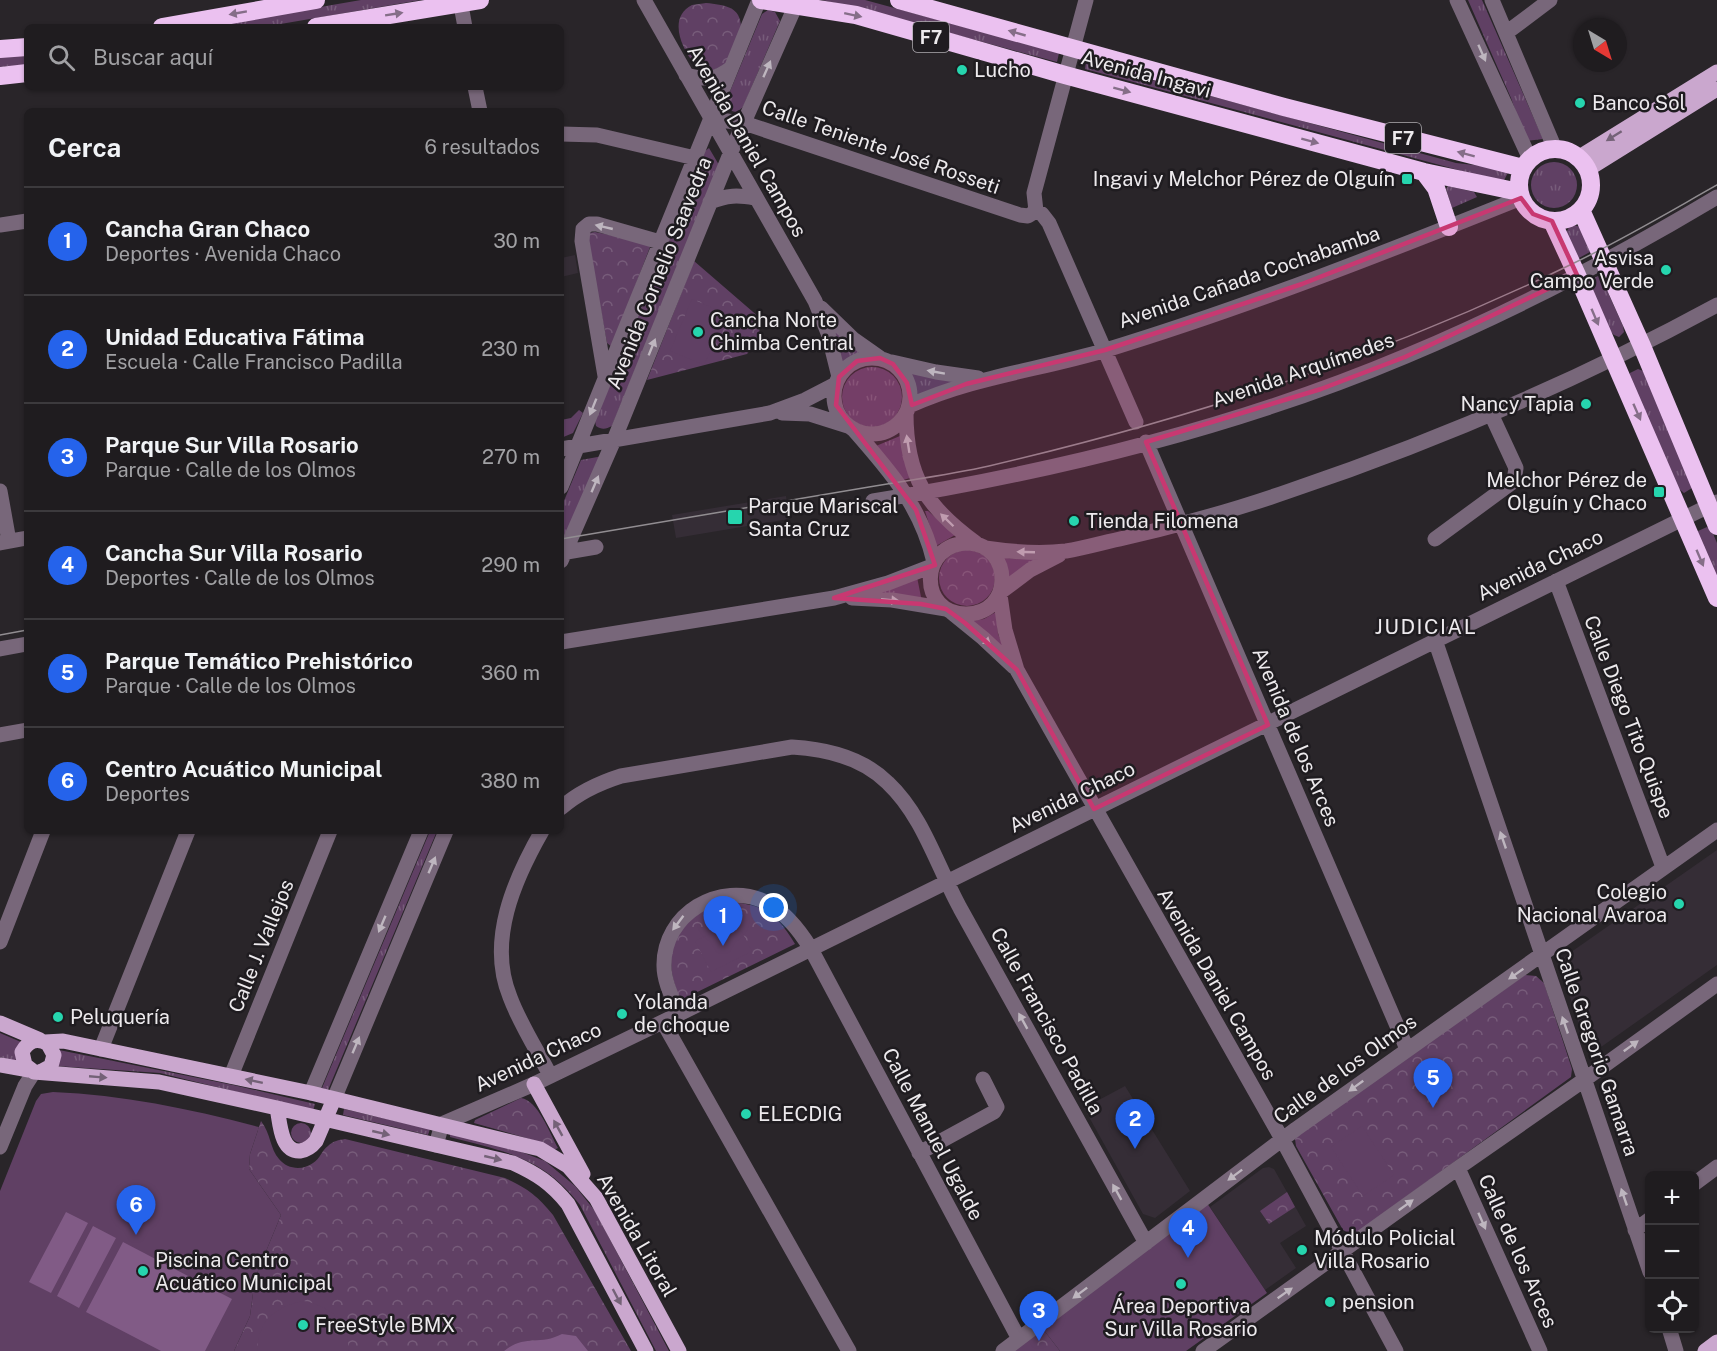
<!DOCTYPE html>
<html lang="es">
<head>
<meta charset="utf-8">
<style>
  body { margin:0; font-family:"Public Sans",sans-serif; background:#272528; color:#f1f3f6 }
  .controls { position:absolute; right:18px; bottom:18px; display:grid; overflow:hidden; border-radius:9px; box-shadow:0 2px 4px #0004 }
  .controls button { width:54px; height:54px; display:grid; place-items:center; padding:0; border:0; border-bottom:2px solid #3c3a3d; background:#1f1c1f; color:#f1f3f6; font:30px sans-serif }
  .compass { position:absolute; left:1573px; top:18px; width:54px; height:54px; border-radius:50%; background:#1f1c1f; box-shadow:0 2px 4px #0004; rotate:142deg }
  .you { position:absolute; left:774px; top:908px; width:21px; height:21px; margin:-15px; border:4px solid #fff; border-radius:50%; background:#1a73e8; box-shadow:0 0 0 9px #1a73e833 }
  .badge { display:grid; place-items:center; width:39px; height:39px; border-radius:50%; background:#2563eb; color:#fff; font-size:20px; font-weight:700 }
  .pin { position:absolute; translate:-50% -50px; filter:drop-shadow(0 2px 3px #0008) }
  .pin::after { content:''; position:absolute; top:32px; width:21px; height:18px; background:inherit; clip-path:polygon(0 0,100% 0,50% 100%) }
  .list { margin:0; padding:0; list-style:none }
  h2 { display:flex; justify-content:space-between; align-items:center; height:78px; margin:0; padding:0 24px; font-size:26px }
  h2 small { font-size:20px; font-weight:400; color:#a1a1a4 }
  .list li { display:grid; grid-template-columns:39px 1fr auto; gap:18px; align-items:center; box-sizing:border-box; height:108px; padding:0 24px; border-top:2px solid #3c3a3d }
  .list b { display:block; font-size:22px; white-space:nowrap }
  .list p { margin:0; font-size:20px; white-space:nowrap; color:#a1a1a4 }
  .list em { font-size:20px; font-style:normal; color:#a1a1a4 }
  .icon { flex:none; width:33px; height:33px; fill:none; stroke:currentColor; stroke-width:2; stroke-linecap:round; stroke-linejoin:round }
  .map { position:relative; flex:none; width:1717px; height:1351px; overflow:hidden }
  .search { position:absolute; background:#1f1c1f; box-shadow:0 2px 4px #0004; left:24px; top:24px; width:540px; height:66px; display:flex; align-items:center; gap:15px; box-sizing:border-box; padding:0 21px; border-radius:9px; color:#a1a1a4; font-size:22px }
  .panel { position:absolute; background:#1f1c1f; box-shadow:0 2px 4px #0004; left:24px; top:108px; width:540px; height:726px; border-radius:9px }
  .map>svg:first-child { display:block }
  .built { fill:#352d36 }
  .grass { fill:url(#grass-tufts) }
  .park { fill:url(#park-crowns) }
  .pitch { fill:#604064 }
  .water { fill:#815b86 }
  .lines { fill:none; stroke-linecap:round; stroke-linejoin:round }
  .minor { stroke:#78677a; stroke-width:15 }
  .major { stroke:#caa7ce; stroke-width:15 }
  .highway { stroke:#ebc1f0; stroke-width:18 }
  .tram { stroke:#918d91; stroke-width:1.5 }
  .oneway { fill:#856e88 }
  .oneway2 { fill:#beb6bf }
  .oneway3 { fill:#746277 }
  .marked { fill:#c83871; fill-opacity:0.2; stroke:#c83871; stroke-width:4.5; stroke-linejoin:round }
  .poi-dot { fill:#26d5ae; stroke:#1f1c20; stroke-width:2 }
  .labels { text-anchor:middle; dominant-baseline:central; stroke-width:5; stroke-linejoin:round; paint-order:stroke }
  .shield { fill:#1f1c20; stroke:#afacb0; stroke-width:1.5 }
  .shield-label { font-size:18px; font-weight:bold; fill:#edeaed }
  .poi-label { font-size:20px; fill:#edeaed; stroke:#1f1c20; text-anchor:start }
  .street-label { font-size:20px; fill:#edeaed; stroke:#1f1c20 }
  .neighbourhood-label { font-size:21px; letter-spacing:1.5px; fill:#edeaed; stroke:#1f1c20 }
</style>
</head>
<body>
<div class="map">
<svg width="1717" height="1351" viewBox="0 0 1717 1351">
  <defs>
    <pattern id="grass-tufts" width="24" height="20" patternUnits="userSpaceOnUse" patternTransform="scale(1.5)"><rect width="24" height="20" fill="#604064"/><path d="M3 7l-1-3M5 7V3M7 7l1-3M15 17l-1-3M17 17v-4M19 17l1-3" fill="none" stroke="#775c7a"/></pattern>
    <pattern id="park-crowns" width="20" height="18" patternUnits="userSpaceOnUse" patternTransform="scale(1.5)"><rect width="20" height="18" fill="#604064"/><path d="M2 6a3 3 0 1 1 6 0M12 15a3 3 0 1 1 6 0" fill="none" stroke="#775c7a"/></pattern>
  </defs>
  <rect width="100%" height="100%" fill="#292529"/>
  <path class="built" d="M575,255l3,18 -17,4v-19z
    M786,496l3,23 -113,19 -4,-23z
    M1717,850v115l-123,87 -6,-1 -28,-84 4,-10z
    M1125,1086l65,105 -35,27 -12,-4 -59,-106z
    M1269,1167l5,2 32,57 -26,17 16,25 -31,22 -55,-83 53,-39z"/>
  <path class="grass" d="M361,0h60l-158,27h-59z
    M822,0h43l194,53 -2,9 -196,-53z
    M1468,0h14l61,139 -17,2 -15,-43z
    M768,10l7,2 5,9 -37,86 -6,5c-6,0 -11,-4 -11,-11l36,-87z
    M27,55v10l-27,2v-11z
    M1086,62l370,101 54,6 -8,15 -29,-10 -388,-105z
    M709,148l10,17 -107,261c-6,3 -10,4 -16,0l-1,-5 110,-270z
    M1531 185a23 23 0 1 1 46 0a23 23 0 1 1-46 0Z
    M1448,186l26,6 3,5 -25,11 -6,-19z
    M1574,225l6,2 10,25 -11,6 -13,-25 3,-6z
    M1600,275l23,51 1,6 -5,5 -5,-2 -4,-4 -22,-50z
    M826,319l39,33 -23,12z
    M842 397a30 30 0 1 1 60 0a30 30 0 1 1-60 0Z
    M1638,369l5,2 48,112 1,5 -8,5 -6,-5 -48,-110v-5z
    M909,373l47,7 -40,19 -1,-14z
    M579,410l4,3 -10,20 -12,5v-18l10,-2z
    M900,436l10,42 -7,2 -27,-34z
    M603,456l-32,79 -10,2v-29l20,-48z
    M925,511h3l27,24 -19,11z
    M1707,527l4,2 6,14v38l-19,-45v-5z
    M1004,558l37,1 -32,18z
    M917,577l5,25 -52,-7z
    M996,612l2,22 11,25 -43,-37 18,-3z
    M430,831h7l-109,259 -6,-2z
    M0,1033l21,9 -6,20 -15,-5z
    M59,1050l174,35 82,19 -2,7 -153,-38 -104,-7z
    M344,1109l86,20 -2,6 -85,-20z
    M291 1133a10 10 0 1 1 20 0a10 10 0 1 1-20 0Z
    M450,1133l61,15 34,13 30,25 20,25 74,140h-13l-76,-146c-37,-48 -74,-53 -130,-68z"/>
  <path class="park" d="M706,3c18,2 35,3 35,25l-15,37 -15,6c-6,-2 -12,-3 -17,-8 -13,-15 -26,-46 -2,-58 4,-1 10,-1 14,-2z
    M595,232l54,11 1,4 -38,100 -5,-4 -20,-106 2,-4z
    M694,261l66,57 -1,22 -12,14 -100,26z
    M939 578a28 28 0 1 1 56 0a28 28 0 1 1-56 0Z
    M724,902c38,1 52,10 71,42l-114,56c-14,-29 -15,-57 10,-82 7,-7 23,-11 33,-16z
    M1525,975l11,1 8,7 28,86 -1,8 -215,156h-7l-6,-3 -47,-84 -1,-7 4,-5z
    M521,1098c17,2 29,36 37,50l-4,2 -21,-10 -59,-17 1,-3z
    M261,1121c10,13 9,28 18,38 8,10 23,12 34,4 7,-4 9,-13 15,-17 5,-5 11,-6 17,-7l160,39c22,10 33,18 48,37l78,136h-397l16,-35 5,-38 26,-63 -32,-46 1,-15z
    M1287,1192l8,15 -26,17 -9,-13z
    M1043,1329l17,22h-48z"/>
  <path class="pitch" d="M692,299l35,15 -23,51 -34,-14z
    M736,921l16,30 -41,21 -16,-31z
    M53,1092c70,3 138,17 206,35l-9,27 -1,15 32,46 -26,63 -5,38 -16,35h-234v-160l36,-90 5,-7z
    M1362,1126l32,49 -31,21 -32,-49z
    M1207,1203l60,90 -81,58h-126l-17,-22z
    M304,1301c25,5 47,21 44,50h-90c-2,-29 19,-46 46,-50z"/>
  <path class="water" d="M66,1212l22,11 -37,70 -22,-11z
    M93,1226l23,12 -37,70 -22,-12z
    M123,1242l109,57 -27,52h-44l-75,-39z
    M562,1334l14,2 12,15h-84c21,-17 35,-5 58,-17z"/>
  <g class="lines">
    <path class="minor" d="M460,0l5,27
      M644,0l171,301 13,32 11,44
      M1457,0l73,159
      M1492,0l63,149
      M1506,33l44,-33
      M686,75c18,5 30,5 45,-7
      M475,87l5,24
      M710,119l34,4 276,92 8,1 8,-5
      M561,134l36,1 98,23
      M710,202c17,-7 28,-7 45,-4
      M1036,211l6,3 7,9 87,199
      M1036,211l-2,-18 52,-193
      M0,225l27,-4
      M821,308l32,31 27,19
      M834 396a38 38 0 1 1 76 0a38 38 0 1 1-76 0Z
      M892,362l44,10 42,6
      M605,376l-23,-135 1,-12 6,-5h8l63,18
      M909,406c63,-29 131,-36 197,-56 141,-43 278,-97 415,-152
      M782,413l28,1 38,12
      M906,413c0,63 20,94 70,130
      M853,429c37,42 68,77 81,133
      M1146,442l261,607
      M561,449l209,-36 35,-13 31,-16
      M561,487l198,-487
      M0,491l9,50
      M873,501c180,-29 365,-74 533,-145 107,-45 211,-99 311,-159
      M1435,539l79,-58 2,-13 -25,-54
      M0,543l27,-5
      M969,543c44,3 45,71 -3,71 -48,0 -48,-71 3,-71z
      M985,548c27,4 54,6 81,3 19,-3 39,-9 58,-13 56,-13 111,-28 165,-47 148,-50 292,-112 428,-186
      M561,553l35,-6
      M561,561l53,-121 116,-286 68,-154
      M1556,581l107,286
      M1002,591l28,-21 29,-15
      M1000,595l5,35 12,40 265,469 114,212
      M852,598l40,2 54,9
      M951,612l32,26 31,29
      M1435,640l215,632
      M561,642l273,-44 54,-15 44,-17
      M0,649l27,-5
      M0,735l27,-5
      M561,808c18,-16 38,-25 60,-32l171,-29c35,2 70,10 96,36 35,33 49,83 72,125 62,112 124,224 186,335
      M542,831c-28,49 -55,110 -32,166 10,27 27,53 40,78
      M0,942l43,-111
      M679,1014c-6,-15 -15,-32 -15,-48 -1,-52 56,-86 102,-64 19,10 34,29 45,47l208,390
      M663,1022l186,329
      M101,1049l87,-218
      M231,1076l99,-245
      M311,1093l110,-262
      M334,1099l112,-268
      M436,1145l6,-21 92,-40 145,-70 1038,-512
      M0,1147l25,-61 9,-14
      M919,1153l75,-41 3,-5 -14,-28
      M1458,1168l82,183
      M1694,1184l23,-17
      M1635,1230l15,-11
      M1669,1328l7,23
      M1003,1351l293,-222 421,-299
      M1203,1351l255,-183 126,-88 133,-96"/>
    <path class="major" d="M1578,158l139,-86
      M1587,170l130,-81
      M0,1023l40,17
      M45,1042l18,-1 248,52 229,56 28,17 28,32 83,153
      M0,1065l29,5
      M40,1072l11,-6 3,-11 -6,-11c-11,-7 -20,-3 -26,8l3,13 9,7 125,10 118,26 236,55c24,11 38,20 55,41l78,147
      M534,1084l49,90
      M277,1108c3,13 3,44 23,43 7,-1 12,-5 16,-10l18,-42
      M1705,1351l12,-9"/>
    <path class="highway" d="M761,0l95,15 209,60 359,97 95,20
      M899,0l385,107 239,61
      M162,27l154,-27
      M316,27l164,-27
      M0,49l27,-2
      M0,76l27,-3
      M1519 185a36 36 0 1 1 72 0a36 36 0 1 1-72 0Z
      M1424,172l12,16 13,39
      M1581,210l61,136 75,180
      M1552,221l25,54 140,323"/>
    <path class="tram" d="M561,539c103,-17 205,-35 308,-52 40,-7 80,-12 120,-21 205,-48 394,-110 583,-202 50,-24 97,-52 145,-79
      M0,635l27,-5"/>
  </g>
  <defs><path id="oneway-solid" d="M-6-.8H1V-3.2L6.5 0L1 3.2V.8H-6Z" transform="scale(1.5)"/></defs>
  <g class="oneway">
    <use href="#oneway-solid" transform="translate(238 13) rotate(170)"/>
    <use href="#oneway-solid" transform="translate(394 14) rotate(-9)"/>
    <use href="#oneway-solid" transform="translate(853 15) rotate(12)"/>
    <use href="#oneway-solid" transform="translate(1017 33) rotate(-164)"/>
    <use href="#oneway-solid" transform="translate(1122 90) rotate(15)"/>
    <use href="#oneway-solid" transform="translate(1310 141) rotate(15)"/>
    <use href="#oneway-solid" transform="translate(1466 154) rotate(-165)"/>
    <use href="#oneway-solid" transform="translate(1595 317) rotate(67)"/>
    <use href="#oneway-solid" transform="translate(1637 412) rotate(66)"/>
    <use href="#oneway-solid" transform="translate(1700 558) rotate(67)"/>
  </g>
  <g class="oneway2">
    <use href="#oneway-solid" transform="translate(1482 53) rotate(66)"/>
    <use href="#oneway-solid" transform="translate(767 69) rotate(-66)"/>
    <use href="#oneway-solid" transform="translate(604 227) rotate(-167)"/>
    <use href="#oneway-solid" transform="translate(652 347) rotate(-68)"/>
    <use href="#oneway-solid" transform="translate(936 372) rotate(-170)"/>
    <use href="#oneway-solid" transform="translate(593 407) rotate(112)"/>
    <use href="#oneway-solid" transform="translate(908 444) rotate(-99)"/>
    <use href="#oneway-solid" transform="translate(595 484) rotate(-67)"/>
    <use href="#oneway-solid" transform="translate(947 520) rotate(-136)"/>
    <use href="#oneway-solid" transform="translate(1026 552) rotate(-178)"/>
    <use href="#oneway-solid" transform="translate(890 600) rotate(5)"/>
    <use href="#oneway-solid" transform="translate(984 639) rotate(41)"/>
    <use href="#oneway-solid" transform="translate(1503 840) rotate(-109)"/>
    <use href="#oneway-solid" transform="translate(432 865) rotate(-67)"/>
    <use href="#oneway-solid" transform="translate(678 923) rotate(127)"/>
    <use href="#oneway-solid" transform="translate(382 924) rotate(113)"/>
    <use href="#oneway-solid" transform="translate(1516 974) rotate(145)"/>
    <use href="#oneway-solid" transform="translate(1023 1021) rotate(-119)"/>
    <use href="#oneway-solid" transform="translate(1565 1025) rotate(-109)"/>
    <use href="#oneway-solid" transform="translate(356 1045) rotate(-67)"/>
    <use href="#oneway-solid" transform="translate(1631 1046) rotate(-36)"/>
    <use href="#oneway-solid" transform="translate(1356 1086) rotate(144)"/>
    <use href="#oneway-solid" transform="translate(1235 1175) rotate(143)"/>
    <use href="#oneway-solid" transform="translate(1117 1192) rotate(-119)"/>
    <use href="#oneway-solid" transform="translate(1624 1197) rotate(-109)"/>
    <use href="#oneway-solid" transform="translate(1406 1205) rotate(-36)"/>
    <use href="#oneway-solid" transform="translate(1482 1221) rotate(66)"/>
    <use href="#oneway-solid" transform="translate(1080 1293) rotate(143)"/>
    <use href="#oneway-solid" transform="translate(1285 1293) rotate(-35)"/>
  </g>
  <g class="oneway3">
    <use href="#oneway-solid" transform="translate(1614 136) rotate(148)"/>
    <use href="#oneway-solid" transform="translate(98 1077) rotate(5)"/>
    <use href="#oneway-solid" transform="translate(254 1081) rotate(-168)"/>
    <use href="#oneway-solid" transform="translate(558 1128) rotate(-119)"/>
    <use href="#oneway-solid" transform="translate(381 1133) rotate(13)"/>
    <use href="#oneway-solid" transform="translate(493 1158) rotate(13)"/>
    <use href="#oneway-solid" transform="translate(617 1297) rotate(62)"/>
  </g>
  <path class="marked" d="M1521,198l12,16 19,7 25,54 -172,82 -84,32 -175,53 122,283 -174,84 -77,-139 -52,-47 -19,-14 -25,-5 -87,-6 101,-33 -19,-55 -80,-105 3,-28 18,-16 23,-3 13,6 14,19 5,22 54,-21 139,-34 197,-66z"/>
  <g class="poi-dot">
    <circle cx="962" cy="70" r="6"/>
    <circle cx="1580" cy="103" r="6"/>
    <rect x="1401" y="173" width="12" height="12" rx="3"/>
    <circle cx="1666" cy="270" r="6"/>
    <circle cx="698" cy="332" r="6"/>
    <circle cx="1586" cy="404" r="6"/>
    <rect x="1653" y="486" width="12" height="12" rx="3"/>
    <rect x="727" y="509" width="16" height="16" rx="3"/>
    <circle cx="1074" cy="521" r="6"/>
    <circle cx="1679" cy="904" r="6"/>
    <circle cx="622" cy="1014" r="6"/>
    <circle cx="58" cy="1017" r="6"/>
    <circle cx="746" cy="1114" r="6"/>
    <circle cx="1302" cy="1250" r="6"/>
    <circle cx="143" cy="1271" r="6"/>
    <circle cx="1181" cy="1284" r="6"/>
    <circle cx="1330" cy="1302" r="6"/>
    <circle cx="303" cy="1325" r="6"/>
  </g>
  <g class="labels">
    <g class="shield">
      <rect x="913" y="22" width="36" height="30" rx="4.5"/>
      <rect x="1385" y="123" width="36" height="30" rx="4.5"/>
    </g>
    <g class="shield-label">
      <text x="931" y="37">F7</text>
      <text x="1403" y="138">F7</text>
    </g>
    <g class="poi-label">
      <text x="974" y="70">Lucho</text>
      <text x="1592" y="103">Banco Sol</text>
      <text x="1395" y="179" text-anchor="end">Ingavi y Melchor Pérez de Olguín</text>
      <text x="1654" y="258" text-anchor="end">Asvisa<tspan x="1654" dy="23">Campo Verde</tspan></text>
      <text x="710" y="320">Cancha Norte<tspan x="710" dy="23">Chimba Central</tspan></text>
      <text x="1574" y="404" text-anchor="end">Nancy Tapia</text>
      <text x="1647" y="480" text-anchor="end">Melchor Pérez de<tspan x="1647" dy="23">Olguín y Chaco</tspan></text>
      <text x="748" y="506">Parque Mariscal<tspan x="748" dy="23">Santa Cruz</tspan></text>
      <text x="1086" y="521">Tienda Filomena</text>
      <text x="1667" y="892" text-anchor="end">Colegio<tspan x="1667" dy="23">Nacional Avaroa</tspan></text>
      <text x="634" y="1002">Yolanda<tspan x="634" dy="23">de choque</tspan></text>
      <text x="70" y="1017">Peluquería</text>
      <text x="758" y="1114">ELECDIG</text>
      <text x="1314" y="1238">Módulo Policial<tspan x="1314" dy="23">Villa Rosario</tspan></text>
      <text x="155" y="1260">Piscina Centro<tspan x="155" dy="23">Acuático Municipal</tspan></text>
      <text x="1342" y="1302">pension</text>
      <text x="1181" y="1306" text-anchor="middle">Área Deportiva<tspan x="1181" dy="23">Sur Villa Rosario</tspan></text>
      <text x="315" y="1325">FreeStyle BMX</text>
    </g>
    <g class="street-label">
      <text transform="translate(1146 74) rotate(15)">Avenida Ingavi</text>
      <text transform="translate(747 141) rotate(60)">Avenida Daniel Campos</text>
      <text transform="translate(881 147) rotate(19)">Calle Teniente José Rosseti</text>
      <text transform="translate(659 273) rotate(-68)">Avenida Cornelio Saavedra</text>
      <text transform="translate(1249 277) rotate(-19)">Avenida Cañada Cochabamba</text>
      <text transform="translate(1303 370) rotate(-19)">Avenida Arquímedes</text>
      <text transform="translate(1540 565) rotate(-26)">Avenida Chaco</text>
      <text transform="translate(1629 717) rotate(69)">Calle Diego Tito Quispe</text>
      <text transform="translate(1296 737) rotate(67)">Avenida de los Arces</text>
      <text transform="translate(1072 797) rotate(-26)">Avenida Chaco</text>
      <text transform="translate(261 946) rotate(-68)">Calle J. Vallejos</text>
      <text transform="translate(1217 984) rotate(60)">Avenida Daniel Campos</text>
      <text transform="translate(1047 1021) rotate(61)">Calle Francisco Padilla</text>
      <text transform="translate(1597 1052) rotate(71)">Calle Gregorio Gamarra</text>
      <text transform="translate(538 1057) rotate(-25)">Avenida Chaco</text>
      <text transform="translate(1345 1069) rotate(-36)">Calle de los Olmos</text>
      <text transform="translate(933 1134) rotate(62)">Calle Manuel Ugalde</text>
      <text transform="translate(637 1235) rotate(60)">Avenida Litoral</text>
      <text transform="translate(1518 1251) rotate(66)">Calle de los Arces</text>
    </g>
    <g class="neighbourhood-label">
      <text x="1426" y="626">JUDICIAL</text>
    </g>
  </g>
</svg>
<div class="controls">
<button>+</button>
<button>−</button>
<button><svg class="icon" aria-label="locate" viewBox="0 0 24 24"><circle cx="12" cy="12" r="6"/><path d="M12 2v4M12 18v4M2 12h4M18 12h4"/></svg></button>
</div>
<svg class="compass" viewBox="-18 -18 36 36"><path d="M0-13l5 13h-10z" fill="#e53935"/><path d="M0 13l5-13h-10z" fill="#a1a1a4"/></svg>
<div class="you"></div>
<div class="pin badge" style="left:723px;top:946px">1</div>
<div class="pin badge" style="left:1135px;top:1149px">2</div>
<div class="pin badge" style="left:1039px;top:1341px">3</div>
<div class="pin badge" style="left:1188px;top:1258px">4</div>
<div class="pin badge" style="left:1433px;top:1108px">5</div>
<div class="pin badge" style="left:136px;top:1235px">6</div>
<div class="search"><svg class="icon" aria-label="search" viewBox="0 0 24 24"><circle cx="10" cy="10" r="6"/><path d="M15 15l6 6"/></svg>Buscar aquí</div>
<section class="panel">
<h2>Cerca<small>6 resultados</small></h2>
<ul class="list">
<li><span class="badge">1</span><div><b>Cancha Gran Chaco</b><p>Deportes · Avenida Chaco</p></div><em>30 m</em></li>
<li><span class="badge">2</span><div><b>Unidad Educativa Fátima</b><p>Escuela · Calle Francisco Padilla</p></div><em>230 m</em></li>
<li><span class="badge">3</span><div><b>Parque Sur Villa Rosario</b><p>Parque · Calle de los Olmos</p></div><em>270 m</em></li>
<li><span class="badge">4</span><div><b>Cancha Sur Villa Rosario</b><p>Deportes · Calle de los Olmos</p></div><em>290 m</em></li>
<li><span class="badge">5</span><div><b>Parque Temático Prehistórico</b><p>Parque · Calle de los Olmos</p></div><em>360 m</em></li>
<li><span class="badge">6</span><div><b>Centro Acuático Municipal</b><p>Deportes</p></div><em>380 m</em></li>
</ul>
</section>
</div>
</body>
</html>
